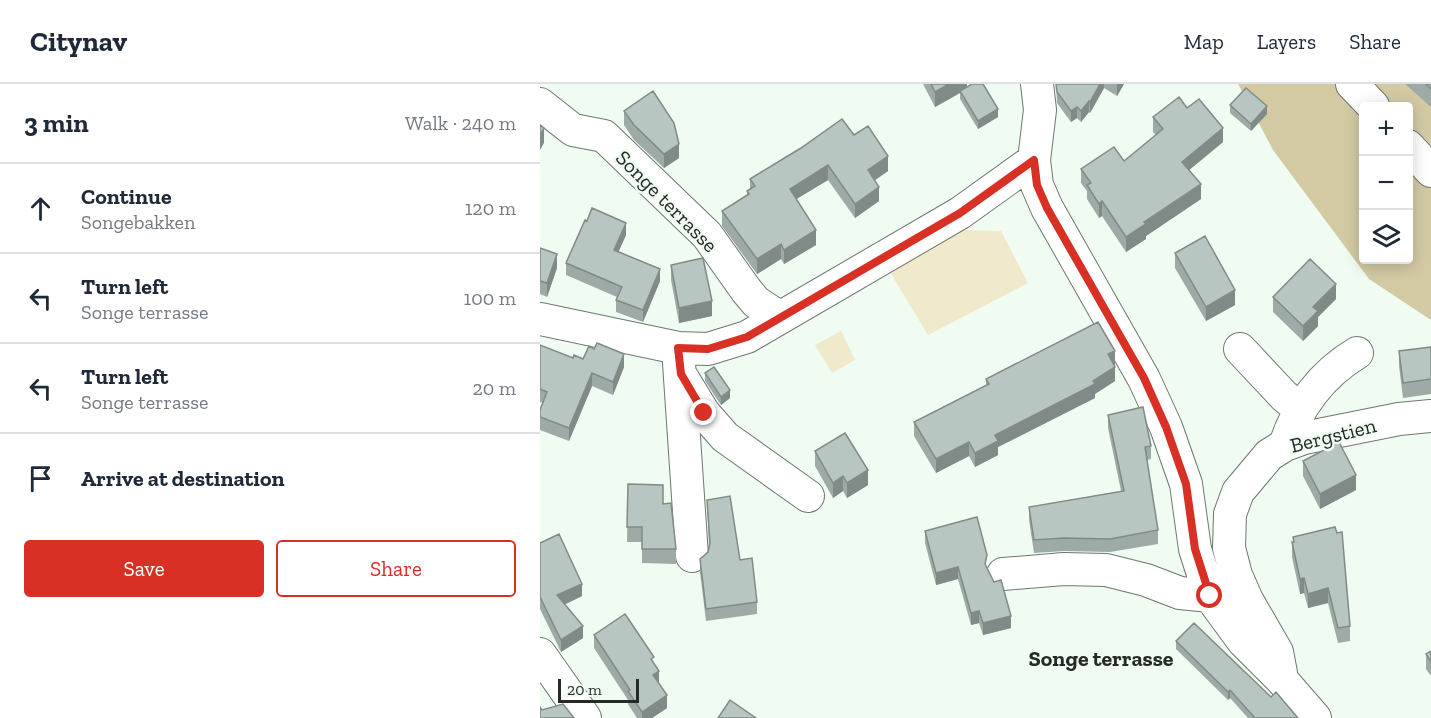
<!DOCTYPE html>
<html lang="en">
<head>
<meta charset="utf-8">
<style>
  body { margin:0; font-family:"Zilla Slab",serif; background:#f6f6f7; color:#1f2937 }
  .controls { position:absolute; right:18px; top:18px; display:grid; overflow:hidden; border-radius:6px; box-shadow:0 3px 15px #0003 }
  .controls button { width:54px; height:54px; display:grid; place-items:center; padding:0; border:0; border-bottom:2px solid #e0e1e3; background:#fff; color:#1f2937; font:30px sans-serif }
  .scale { position:absolute; left:18px; bottom:15px; width:81px; box-sizing:border-box; padding-left:6px; border:3px solid #262a26; border-top:0; font-size:16px; line-height:21px; white-space:nowrap; color:#262a26; -webkit-text-stroke:4px #f0fbf1; paint-order:stroke }
  .stop { position:absolute; width:18px; height:18px; margin:-14px; border:4px solid #d93025; border-radius:50%; background:#fff }
  .stop.end { background:#d93025; border-color:#fff; box-shadow:0 2px 6px #0008 }
  .list { margin:0; padding:0; list-style:none }
  h2 { display:flex; justify-content:space-between; align-items:center; height:78px; margin:0; padding:0 24px; font-size:26px }
  h2 small { font-size:20px; font-weight:400; color:#747a83 }
  .list li { display:grid; grid-template-columns:39px 1fr auto; gap:18px; align-items:center; box-sizing:border-box; height:90px; padding:0 24px; border-top:2px solid #e0e1e3 }
  .list b { display:block; font-size:22px; white-space:nowrap }
  .list p { margin:0; font-size:20px; white-space:nowrap; color:#747a83 }
  .list em { font-size:20px; font-style:normal; color:#747a83 }
  .actions { display:flex; gap:12px; padding:18px 24px }
  .actions a { flex:1; padding:14px 0; border:2px solid #d93025; border-radius:6px; text-align:center; font-size:21px; color:#d93025 }
  .actions .main { background:#d93025; color:#fff }
  .icon { flex:none; width:33px; height:33px; fill:none; stroke:currentColor; stroke-width:2; stroke-linecap:round; stroke-linejoin:round }
  .map { position:relative; flex:none; width:891px; height:634px; overflow:hidden }
  header { display:flex; align-items:center; gap:36px; box-sizing:border-box; height:84px; padding:0 30px; background:#fff; border-bottom:2px solid #e0e1e3 }
  header strong { font-size:28px }
  nav { display:flex; gap:33px; margin-inline-start:auto; font-size:21px }
  main { display:flex }
  aside { flex:1; background:#fff }
  .map>svg:first-child { display:block }
  .green { fill:#f0e9cb }
  .forest { fill:#d3caa4; fill-rule:evenodd }
  .lines { fill:none; stroke-linecap:round; stroke-linejoin:round }
  .minor-casing { stroke:#6d776e; stroke-width:34 }
  .minor { stroke:#fff; stroke-width:32 }
  .wall { fill:#9daaa6 }
  .shaded-wall { fill:#808b87 }
  .building { fill:#b7c6c1; stroke:#808b87; stroke-width:1.5 }
  .route { stroke:#d93025; stroke-width:8 }
  .labels { text-anchor:middle; dominant-baseline:central; stroke-width:5; stroke-linejoin:round; paint-order:stroke }
  .street-label { font-size:21px; fill:#262a26; stroke:#f0fbf1 }
  .neighbourhood-label { font-size:22px; font-weight:bold; fill:#262a26; stroke:#f0fbf1 }
</style>
</head>
<body>
<header>
<strong>Citynav</strong>
<nav><a>Map</a><a>Layers</a><a>Share</a></nav>
</header>
<main>
<aside>
<h2>3 min<small>Walk · 240 m</small></h2>
<ul class="list">
<li><svg class="icon" aria-label="ahead" viewBox="0 0 24 24"><path d="M12 20V5M6 11l6-6 6 6"/></svg><div><b>Continue</b><p>Songebakken</p></div><em>120 m</em></li>
<li><svg class="icon" aria-label="left" viewBox="0 0 24 24"><path d="M17 20v-9H6M10 6l-5 5 5 5"/></svg><div><b>Turn left</b><p>Songe terrasse</p></div><em>100 m</em></li>
<li><svg class="icon" aria-label="left" viewBox="0 0 24 24"><path d="M17 20v-9H6M10 6l-5 5 5 5"/></svg><div><b>Turn left</b><p>Songe terrasse</p></div><em>20 m</em></li>
<li><svg class="icon" aria-label="arrive" viewBox="0 0 24 24"><path d="M6 21V4h12l-3 4 3 4H6"/></svg><div><b>Arrive at destination</b></div></li>
</ul>
<div class="actions"><a class="main">Save</a><a>Share</a></div>
</aside>
<div class="map">
<svg width="891" height="634" viewBox="0 0 891 634">
  <rect width="100%" height="100%" fill="#f0fbf1"/>
  <path class="green" d="M417,146l44,1 27,52 -100,52 -37,-61 19,-16z
    M301,247l14,29 -23,13 -17,-28z"/>
  <path class="forest" d="M698,0h193v236l-62,-41 -96,-129zM824,22h44v154h-44z"/>
  <g class="lines">
    <g class="minor-casing">
      <path id="minor" d="M497,0l3,26 -6,50 3,25 10,23 97,171 22,48 20,57 9,65 15,47 33,45 39,39 33,38
        M812,0l21,22
        M0,20l33,26 31,6 103,99 39,55 10,12 23,15
        M868,62l23,25
        M0,235l138,29 30,1 39,-12 213,-124 74,-53
        M138,264l14,208
        M700,265l44,47 16,13
        M142,293l22,36 21,24 83,59
        M745,361c12,-38 37,-71 72,-92
        M463,490l61,-5 42,1 40,10 34,13 30,3
        M0,570l45,64
        M741,589l-4,-21 -30,-52 -11,-25 -7,-27 1,-34 8,-22 31,-37 16,-10 19,-7 95,-19 32,-3"/>
    </g>
    <use href="#minor" class="minor"/>
  </g>
  <path class="wall" d="M383,0h44v3l31,30 -20,12 -18,-30v-6l-25,14z
    M516,0h68l-7,12 -13,-8 -14,25 -1,-1 -8,10 -4,-4 -6,4 -14,-19z
    M865,0h26v23z
    M690,21l37,9 -16,17 -21,-18z
    M647,24l36,34 -34,28 12,29 -55,37v3l-20,13 -24,-36 -3,2 -12,-19v-8l-6,-8v-14l43,-8 32,-26 -3,-3v-15z
    M84,27l55,47 -15,10 -30,-28 -10,-15z
    M314,51l34,36 -13,9 4,21 -24,17 -27,-38 -32,19 20,46 -32,19 -3,-5 -24,15 -35,-48v-15l25,-15v-5l3,-2v-10z
    M86,151l-8,17 42,29 -17,41 -27,-10v-12l1,-3 -51,-22v-12z
    M0,164l17,20 -10,29 -7,-3z
    M635,169l60,52 -29,16 -31,-53z
    M131,181l41,51 -33,7 -8,-43z
    M733,213l63,2 -18,18v9l-15,15 -30,-29z
    M0,261l33,13 10,1 41,8 -11,28 -21,-9 -23,55 -29,-11v-20l3,-7 -3,-1z
    M891,263v47l-28,4 -4,-32v-15z
    M574,281l1,16 -20,13v4l-97,49v8l-23,12 -6,-11 -33,17 -22,-37v-14l72,-37v-6l129,-14z
    M165,289l25,25 -9,7 -16,-24z
    M568,331l43,31v13l-4,1 11,70v14l-48,8 -46,-1 -30,2 -5,-33v-13l92,-16 -13,-63z
    M275,367l53,34 -21,13 -4,-7 -10,7 -18,-32z
    M763,377l53,29 -36,19 -17,-33z
    M88,400l35,20 13,45v15l-34,-1v-21h-15z
    M167,416l33,60 17,42v12l-51,7 -6,-49v-13l8,-7 1,-6z
    M795,443l15,99v15l-12,2 -10,-40 -20,5 -4,-15 -4,1 -8,-37v-15h1v-5z
    M385,447l62,36 24,61 -28,7 -4,-12 -8,2 -13,-46 -22,6 -11,-42z
    M0,459l42,53 -18,9 19,33 -22,14 -21,-43z
    M54,551l60,29 5,19 8,25 -15,10h-15l-9,-14v-4l-34,-52z
    M636,557l95,56 27,21h-50l-18,-20 -2,2 -52,-51z
    M891,567v25l-5,-7v-15z"/>
  <path class="shaded-wall" d="M409,0h18v5l-32,18v-15z
    M560,0h4v4l-14,25v-11z
    M578,0h6l-7,12v-11z
    M549,17v11l-8,10v-11z
    M727,22v8l-16,17v-7z
    M537,23v11l-6,4v-11z
    M458,25v8l-20,12v-8z
    M4,44v15l-4,7v-15z
    M683,44v14l-41,34v-14z
    M139,60v14l-15,10v-14z
    M348,72v15l-20,14v-15z
    M288,81v15l-38,23v-14z
    M661,100v15l-55,37v3l-20,13v-15l18,-15z
    M339,103v14l-24,17v-14z
    M562,117v15l-3,2v-14z
    M86,139v12l-12,27v-12z
    M276,146v15l-32,19v-14z
    M241,160v15l-24,15v-15z
    M17,170v14l-10,29v-14z
    M120,185v12l-17,41v-12z
    M796,200v15l-18,18v9l-15,15v-15l10,-19z
    M695,206v15l-29,16v-14z
    M172,217v15l-33,7v-15z
    M575,267v14l-7,3v-14z
    M84,270v13l-11,28v-13z
    M575,283v14l-20,13v4l-97,49v8l-23,12v-14l20,-18 98,-54z
    M52,289v13l-23,55v-13z
    M190,306v8l-9,7v-8z
    M429,358v14l-33,17v-14z
    M328,386v15l-21,13v-15z
    M816,391v15l-36,19v-15z
    M303,392v15l-10,7v-15z
    M418,483v12l-22,6v-12z
    M764,494v15l-4,1v-15z
    M42,500v12l-25,12v-13z
    M788,504v15l-20,5v-14z
    M439,527v12l-8,2v-12z
    M471,532v12l-28,7v-12z
    M43,542v12l-22,14v-12z
    M119,587v13l-6,-9z
    M690,606v8l-2,2v-8z
    M127,611v13l-15,10h-10v-6z"/>
  <path class="building" d="M391,0h18l-14,8z
    M432,0h11l15,25 -20,12 -18,-30z
    M516,0h44l-10,18 -1,-1 -8,10 -4,-4 -6,4 -14,-19z
    M886,0h5v5z
    M706,4l21,18 -16,18 -21,-19z
    M113,7l21,32 5,21 -15,10 -30,-29 -10,-14z
    M639,13l8,11 12,-9 24,29 -41,34 19,22 -57,38 2,2 -20,13 -24,-36 -3,3 -12,-19 4,-2 -10,-14 33,-22 10,14 39,-32 -10,-12z
    M302,35l12,16 14,-9 20,30 -20,14 11,17 -24,17 -27,-39 -38,24 26,41 -32,20 -3,-6 -24,15 -35,-48 27,-17 -2,-3 8,-5 -5,-7 51,-31z
    M0,41l4,3 -4,7z
    M52,124l34,15 -12,27 46,19 -17,41 -27,-10 6,-13 -56,-24 19,-43 2,1z
    M665,152l30,54 -29,17 -31,-54z
    M0,164l17,6 -10,29 -7,-2z
    M163,174l9,43 -33,7 -8,-43z
    M770,175l26,25 -23,23 5,4 -15,15 -30,-29z
    M558,238l17,29 -7,3 7,13 -22,14 2,3 -100,51 3,6 -23,12 -6,-11 -33,17 -22,-37 75,-38 -3,-5z
    M57,259l27,11 -11,28 -21,-9 -23,55 -29,-11v-7l7,-18 -7,-3v-44l33,13 1,-3 9,4 6,-13 5,3z
    M891,263v32l-28,4 -4,-32z
    M174,283l16,23 -9,7 -16,-24z
    M603,323l8,39 -6,1 13,83 -48,9 -46,-1 -30,2 -5,-33 95,-16 -16,-76z
    M305,349l23,37 -21,13 -4,-7 -10,7 -18,-32z
    M799,358l17,33 -36,19 -17,-33z
    M88,400l35,1v19l8,-1 5,46h-34v-22h-15z
    M190,412l10,64 12,-2 5,44 -51,7 -6,-50 8,-7 2,-9 -3,-43z
    M437,433l10,38 -2,9 9,18 7,-2 10,36 -28,7 -4,-12 -8,2 -13,-46 -22,6 -11,-42z
    M795,443l2,6 5,-1 8,94 -12,2 -10,-40 -20,6 -4,-16 -4,1 -8,-37h2l-1,-5z
    M19,450l23,50 -25,11 26,31 -22,14 -21,-43v-54z
    M85,530l29,43 -3,2 8,12 -6,4 14,20 -25,17 -14,-21 2,-1 -36,-55z
    M654,539l77,74 5,-5 22,26h-43l-25,-28 -2,2 -52,-51z
    M891,567v11l-5,-8z
    M190,616l26,18h-38z
    M23,620l11,14h-34v-11l2,3z"/>
  <g class="lines">
    <path class="route" d="M164,329l-23,-39 -3,-26 30,1 39,-12 213,-124 74,-53 3,25 10,23 97,170 22,49 20,57 9,65 15,47"/>
  </g>
  <g class="labels">
    <g class="street-label">
      <text transform="translate(127 117) rotate(45)">Songe terrasse</text>
      <text transform="translate(793 351) rotate(-14)">Bergstien</text>
    </g>
    <g class="neighbourhood-label">
      <text x="561" y="574">Songe terrasse</text>
    </g>
  </g>
</svg>
<div class="controls">
<button>+</button>
<button>−</button>
<button><svg class="icon" aria-label="layers" viewBox="0 0 24 24"><path d="M12 4l9 5-9 5-9-5zM3 14l9 5 9-5"/></svg></button>
</div>
<div class="scale">20 m</div>
<div class="stop" style="left:670px;top:512px"></div>
<div class="stop end" style="left:164px;top:329px"></div>
</div>
</main>
</body>
</html>
